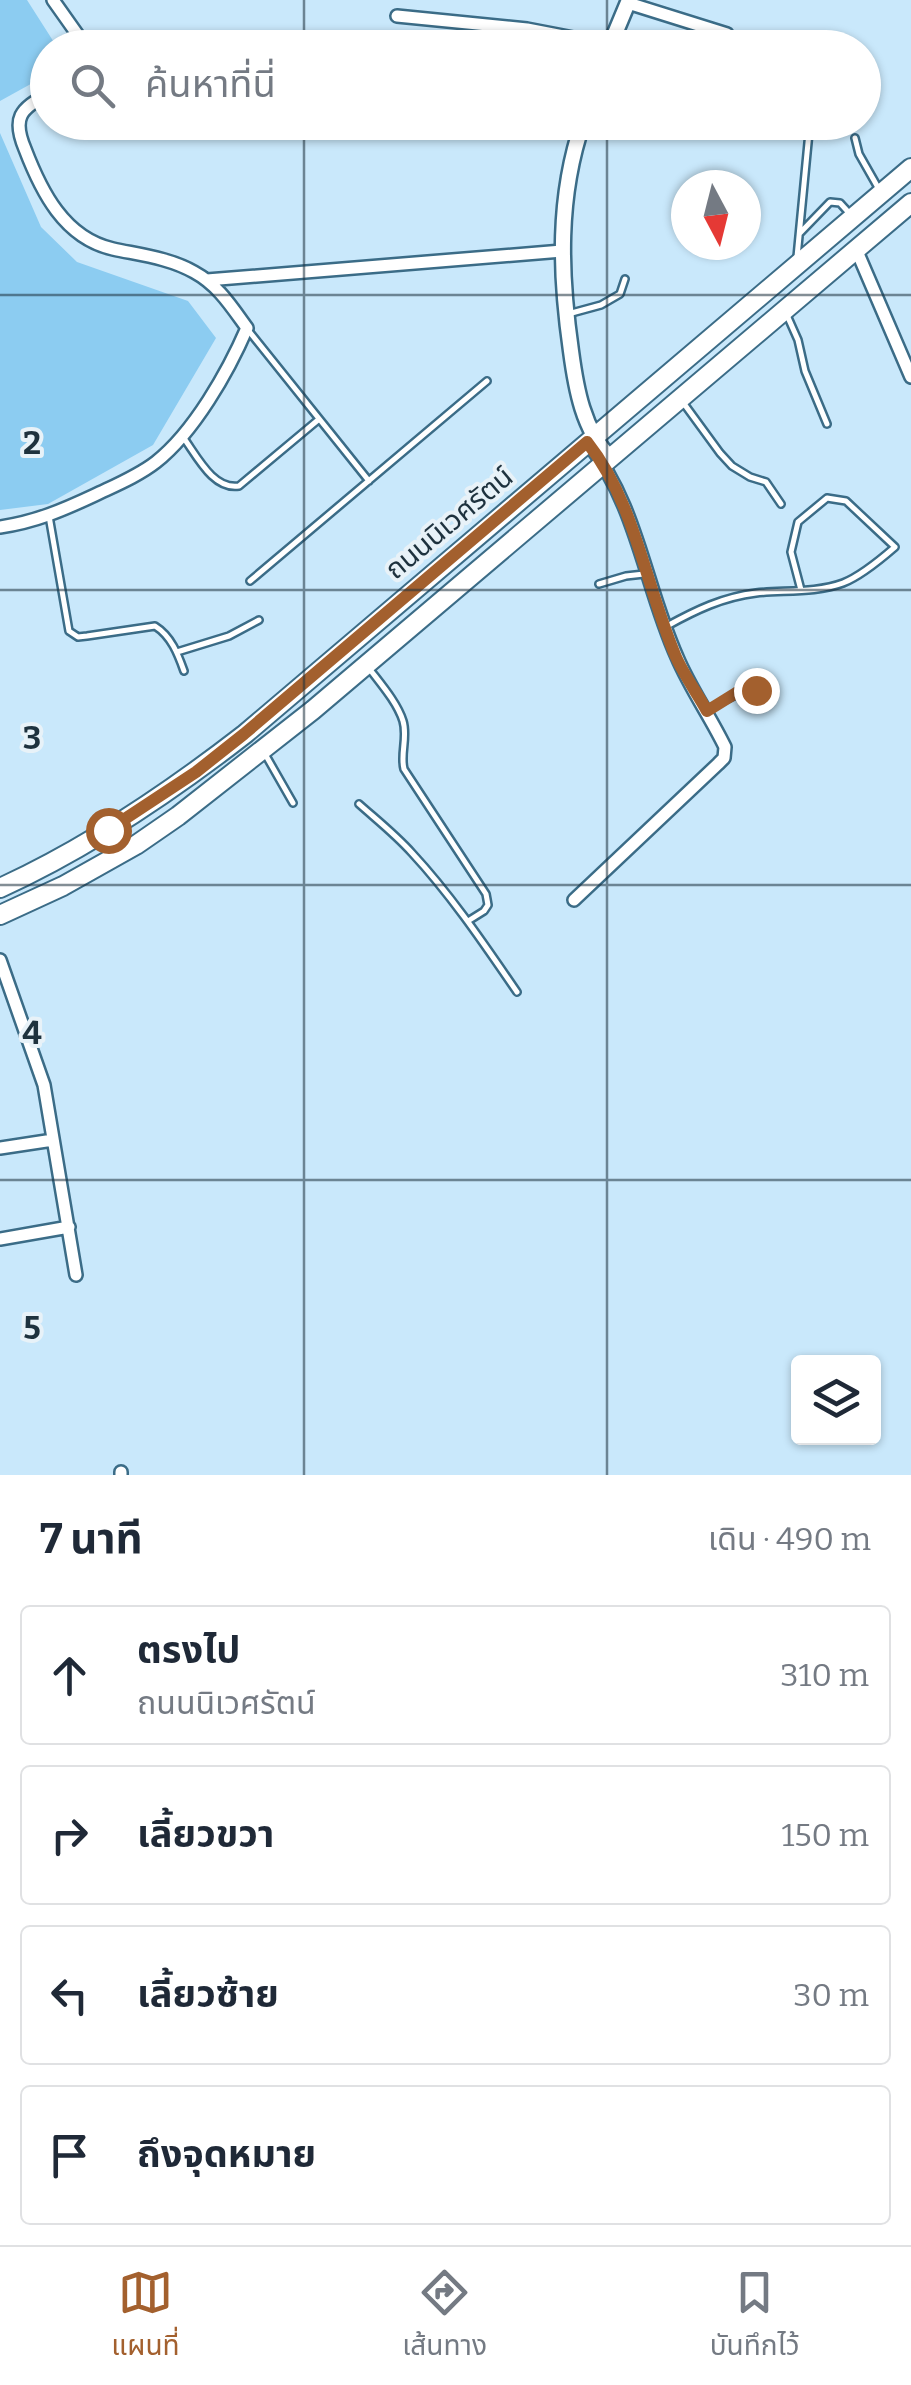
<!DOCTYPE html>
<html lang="th">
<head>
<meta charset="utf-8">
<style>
  body { margin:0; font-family:Bitter,"Noto Sans Thai",serif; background:#f6f6f7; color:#1f2937 }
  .controls { position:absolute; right:30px; bottom:30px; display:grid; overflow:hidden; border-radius:10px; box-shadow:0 2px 8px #0004 }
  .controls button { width:90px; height:90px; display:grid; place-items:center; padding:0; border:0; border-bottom:2px solid #e0e1e3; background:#fff; color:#1f2937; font:50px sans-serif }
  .compass { position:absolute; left:671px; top:170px; width:90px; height:90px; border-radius:50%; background:#fff; box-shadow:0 2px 8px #0004; rotate:173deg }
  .stop { position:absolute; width:30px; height:30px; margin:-22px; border:8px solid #a3602e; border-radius:50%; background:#fff }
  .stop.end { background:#a3602e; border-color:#fff; box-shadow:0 2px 10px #0008 }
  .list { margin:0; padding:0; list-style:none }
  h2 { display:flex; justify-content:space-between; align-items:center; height:130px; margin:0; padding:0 40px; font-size:42px }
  h2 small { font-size:32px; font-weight:400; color:#747a83 }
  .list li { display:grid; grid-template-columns:65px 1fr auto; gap:30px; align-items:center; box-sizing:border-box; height:140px; margin:0 20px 20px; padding:0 20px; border:2px solid #e0e1e3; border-radius:10px }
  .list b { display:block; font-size:38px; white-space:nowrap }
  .list p { margin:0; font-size:32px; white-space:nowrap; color:#747a83 }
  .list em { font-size:32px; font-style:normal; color:#747a83 }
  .icon { flex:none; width:55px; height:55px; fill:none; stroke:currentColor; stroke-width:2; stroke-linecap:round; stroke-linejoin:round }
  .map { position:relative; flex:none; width:911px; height:1475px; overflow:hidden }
  .search { position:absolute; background:#fff; box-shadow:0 2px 8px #0004; left:30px; right:30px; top:30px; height:110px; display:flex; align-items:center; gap:25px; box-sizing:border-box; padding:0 35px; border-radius:55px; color:#747a83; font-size:38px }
  .sheet { height:770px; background:#fff }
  nav { display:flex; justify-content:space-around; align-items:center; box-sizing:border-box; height:140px; border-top:2px solid #e0e1e3; background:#fff; font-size:28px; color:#747a83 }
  nav a { display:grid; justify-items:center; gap:5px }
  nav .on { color:#a3602e }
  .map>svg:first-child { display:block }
  .water { fill:#8cccf1 }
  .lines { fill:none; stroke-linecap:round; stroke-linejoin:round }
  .service-casing { stroke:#3b6c87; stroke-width:10 }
  .minor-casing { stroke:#3b6c87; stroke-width:16 }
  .tertiary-casing { stroke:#3b6c87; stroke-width:19 }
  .primary-casing { stroke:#3b6c87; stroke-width:22 }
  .service { stroke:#fff; stroke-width:5 }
  .minor { stroke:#fff; stroke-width:11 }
  .tertiary { stroke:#fff; stroke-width:14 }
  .primary { stroke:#fff; stroke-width:18 }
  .route { stroke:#a3602e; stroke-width:12 }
  .grid { fill:none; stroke:#1e323e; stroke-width:2.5; stroke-opacity:0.55 }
  .labels { text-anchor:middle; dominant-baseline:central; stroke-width:8; stroke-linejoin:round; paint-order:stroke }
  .street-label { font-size:28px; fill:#1e323e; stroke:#e8f2f8 }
  .grid-label { font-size:32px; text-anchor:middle; font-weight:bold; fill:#1e323e; stroke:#e8f2f8; stroke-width:8; stroke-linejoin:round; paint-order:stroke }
</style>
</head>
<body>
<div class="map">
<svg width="911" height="1475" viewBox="0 0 911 1475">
  <rect width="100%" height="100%" fill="#c9e8fb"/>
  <path class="water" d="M0,0h27l30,47 -9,1 -1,27 -47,26z
    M0,133l41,94 36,35 111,39 28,37 -63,107 -105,59 -48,6z"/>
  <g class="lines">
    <g class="service-casing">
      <path id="service" d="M855,138l4,16 21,37
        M800,233l30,-31 10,1 11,12
        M797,257l13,-135
        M786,313l12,27 7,31 22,53
        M568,314l33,-9 19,-11 5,-15
        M248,330l121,151
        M682,401l38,52 12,13 18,11 16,5 15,22
        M183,437c14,19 30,53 56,49l79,-66
        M49,516l20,115 9,6 9,-1 68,-10c16,10 23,28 29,45
        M250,581l237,-200
        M599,584l27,-8 18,-2
        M667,626c29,-16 56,-29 89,-33 28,-3 60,0 87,-10 18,-7 37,-23 52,-36l-49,-46 -19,-3 -29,24 -7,30 10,38
        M177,652l52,-16 30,-16
        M368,667c12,16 29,35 35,54 5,16 -3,33 1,48l82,125 2,11 -4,6 -16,10
        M707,711c25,-16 36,-22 67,-20
        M265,754l28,49
        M359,804c18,16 37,31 53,49 39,42 72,91 105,139"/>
    </g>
    <g class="minor-casing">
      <path id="minor" d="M53,0l34,48
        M628,3l99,31
        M397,16l130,13 83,16
        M856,249l55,128
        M207,280l355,-29
        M0,527c35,-5 63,-17 95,-32 21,-10 43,-19 61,-33 38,-30 72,-90 91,-134 -16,-22 -29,-43 -53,-56 -25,-14 -53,-17 -81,-23 -49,-11 -72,-58 -88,-100 -13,-31 -5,-40 23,-55
        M574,900l144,-136 6,-6 1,-11c-15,-31 -35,-59 -48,-90 -32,-71 -40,-153 -90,-215
        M0,960l44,125 32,190
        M0,1148l53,-8
        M0,1239l69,-12
        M121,1472v3"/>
    </g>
    <g class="tertiary-casing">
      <path id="tertiary" d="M609,48l20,-48
        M583,122c-26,75 -23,152 -12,229 5,38 12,78 39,107"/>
    </g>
    <g class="primary-casing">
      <path id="primary" d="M0,888c88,-40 169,-95 245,-154l666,-566
        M0,915l63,-29 73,-41 42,-29 135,-106 598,-507"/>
    </g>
    <use href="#service" class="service"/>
    <use href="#minor" class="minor"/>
    <use href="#tertiary" class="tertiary"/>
    <use href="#primary" class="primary"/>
  </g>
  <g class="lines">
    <path class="route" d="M108,830l88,-58 48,-38 343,-292c49,62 58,143 89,215 8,18 21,36 31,54l29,-18 20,-3"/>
  </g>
  <path class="grid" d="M304,0v48M607,0v48M304,122v1353M607,122v1353M0,295h911M0,590h911M0,885h911M0,1180h911"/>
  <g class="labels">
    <g class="street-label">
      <text transform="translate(449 523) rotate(-40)">ถนนนิเวศรัตน์</text>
    </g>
  </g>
  <g class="grid-label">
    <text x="32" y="454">2</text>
    <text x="32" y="749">3</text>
    <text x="32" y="1044">4</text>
    <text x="32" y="1339">5</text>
  </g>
</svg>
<div class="controls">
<button><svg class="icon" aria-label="layers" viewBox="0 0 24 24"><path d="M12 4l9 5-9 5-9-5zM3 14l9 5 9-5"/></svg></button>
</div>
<svg class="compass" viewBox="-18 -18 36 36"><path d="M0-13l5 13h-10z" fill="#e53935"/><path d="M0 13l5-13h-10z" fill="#747a83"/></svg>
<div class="stop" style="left:108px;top:830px"></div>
<div class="stop end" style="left:756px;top:690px"></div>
<div class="search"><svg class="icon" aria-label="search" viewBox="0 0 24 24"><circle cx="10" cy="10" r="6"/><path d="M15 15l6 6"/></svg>ค้นหาที่นี่</div>
</div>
<section class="sheet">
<h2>7 นาที<small>เดิน · 490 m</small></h2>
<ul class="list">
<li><svg class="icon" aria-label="ahead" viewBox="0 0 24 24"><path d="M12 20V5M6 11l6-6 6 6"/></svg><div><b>ตรงไป</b><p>ถนนนิเวศรัตน์</p></div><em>310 m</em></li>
<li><svg class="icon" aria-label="right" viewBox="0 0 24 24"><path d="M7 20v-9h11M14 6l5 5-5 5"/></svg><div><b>เลี้ยวขวา</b></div><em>150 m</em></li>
<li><svg class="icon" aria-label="left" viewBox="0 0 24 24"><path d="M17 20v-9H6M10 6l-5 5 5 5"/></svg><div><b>เลี้ยวซ้าย</b></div><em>30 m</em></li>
<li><svg class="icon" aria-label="arrive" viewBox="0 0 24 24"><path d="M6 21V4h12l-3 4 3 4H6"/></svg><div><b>ถึงจุดหมาย</b></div></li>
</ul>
</section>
<nav>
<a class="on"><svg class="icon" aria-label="map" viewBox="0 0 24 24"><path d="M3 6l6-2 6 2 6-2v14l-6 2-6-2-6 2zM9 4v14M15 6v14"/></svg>แผนที่</a>
<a><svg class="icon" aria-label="directions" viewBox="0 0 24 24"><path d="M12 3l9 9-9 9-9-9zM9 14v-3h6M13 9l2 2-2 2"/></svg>เส้นทาง</a>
<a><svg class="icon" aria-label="saved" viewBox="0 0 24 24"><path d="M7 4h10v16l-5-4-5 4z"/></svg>บันทึกไว้</a>
</nav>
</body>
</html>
